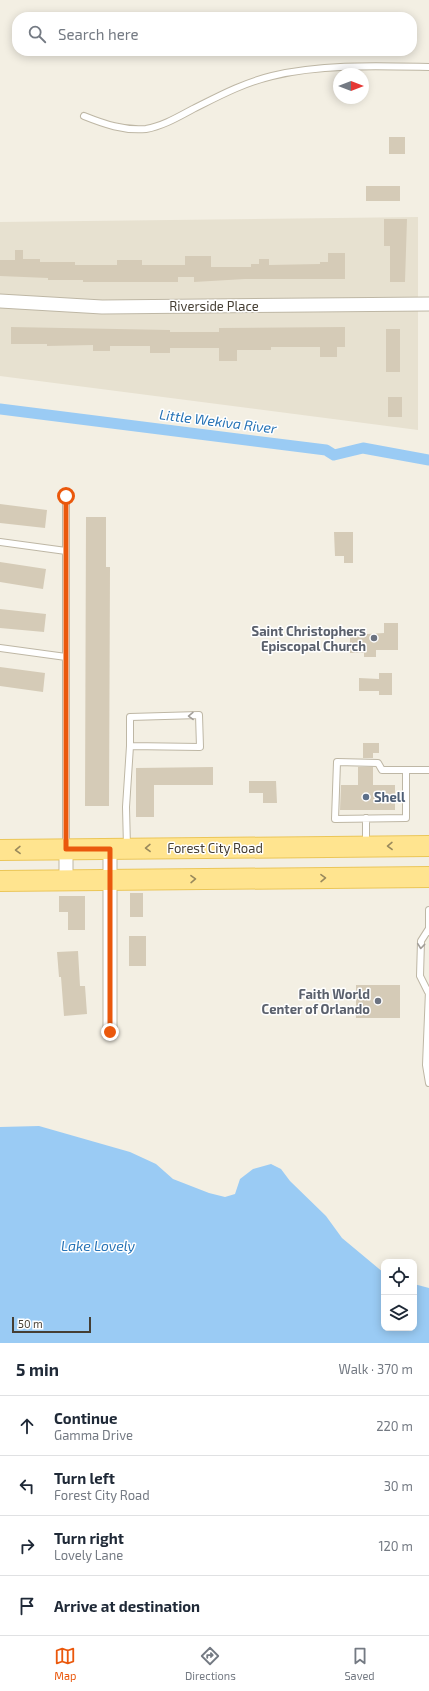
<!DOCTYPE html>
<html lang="en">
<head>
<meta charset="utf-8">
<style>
  body { margin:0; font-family:"Exo 2",sans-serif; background:#f2f2f3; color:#1f2937 }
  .controls { position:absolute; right:12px; bottom:12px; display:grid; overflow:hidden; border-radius:8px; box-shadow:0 2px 10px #0003 }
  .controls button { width:36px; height:36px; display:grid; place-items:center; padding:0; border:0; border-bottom:1px solid #e0e1e3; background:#fff; color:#1f2937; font:20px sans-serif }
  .compass { position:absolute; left:333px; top:68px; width:36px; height:36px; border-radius:50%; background:#fff; box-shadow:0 2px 10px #0003; rotate:90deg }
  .scale { position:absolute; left:12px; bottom:10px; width:79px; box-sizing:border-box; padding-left:4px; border:2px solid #453e33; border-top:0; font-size:11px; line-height:14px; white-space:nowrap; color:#453e33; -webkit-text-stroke:3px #fff; paint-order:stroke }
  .stop { position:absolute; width:12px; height:12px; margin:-9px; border:3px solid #ea580c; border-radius:50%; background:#fff }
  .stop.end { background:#ea580c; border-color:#fff; box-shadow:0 1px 4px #0008 }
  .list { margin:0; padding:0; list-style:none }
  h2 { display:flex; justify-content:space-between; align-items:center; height:52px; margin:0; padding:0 16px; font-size:17px }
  h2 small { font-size:13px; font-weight:400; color:#747a83 }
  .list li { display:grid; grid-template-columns:26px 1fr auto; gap:12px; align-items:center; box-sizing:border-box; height:60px; padding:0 16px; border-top:1px solid #e0e1e3 }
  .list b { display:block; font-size:15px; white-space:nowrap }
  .list p { margin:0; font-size:13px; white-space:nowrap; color:#747a83 }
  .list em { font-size:13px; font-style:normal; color:#747a83 }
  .icon { flex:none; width:22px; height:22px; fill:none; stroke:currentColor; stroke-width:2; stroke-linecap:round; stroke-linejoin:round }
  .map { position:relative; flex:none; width:429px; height:1343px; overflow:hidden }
  .search { position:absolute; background:#fff; box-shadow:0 2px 10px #0003; left:12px; right:12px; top:12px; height:44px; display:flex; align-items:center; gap:10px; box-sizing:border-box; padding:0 14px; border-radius:16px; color:#747a83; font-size:15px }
  .sheet { height:292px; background:#fff }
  nav { display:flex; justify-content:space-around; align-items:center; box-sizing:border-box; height:56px; border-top:1px solid #e0e1e3; background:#fff; font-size:11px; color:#747a83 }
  nav a { display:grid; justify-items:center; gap:2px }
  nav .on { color:#ea580c }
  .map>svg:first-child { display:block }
  .residential { fill:#e7e1d0 }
  .water { fill:#9acbf4 }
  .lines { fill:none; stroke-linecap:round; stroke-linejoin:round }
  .canal { stroke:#9acbf4; stroke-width:11 }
  .building { fill:#d5cbb7 }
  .lane-casing { stroke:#beb7a5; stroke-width:8 }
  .street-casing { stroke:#beb7a5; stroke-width:15 }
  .primary-casing { stroke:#ebc658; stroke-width:22 }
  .lane { stroke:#fff; stroke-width:6 }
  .street { stroke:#fff; stroke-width:13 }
  .primary { stroke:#ffe48f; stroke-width:20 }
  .oneway { stroke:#a29e99 }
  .oneway2 { stroke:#99895c }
  .route { stroke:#ea580c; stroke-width:5 }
  .worship-dot { fill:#6b7280; stroke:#fff; stroke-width:1.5 }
  .service-dot { fill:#5c6f8a; stroke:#fff; stroke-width:1.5 }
  .labels { text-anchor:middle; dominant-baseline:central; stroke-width:3; stroke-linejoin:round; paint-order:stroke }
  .street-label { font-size:13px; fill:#453e33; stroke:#fff }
  .worship-label { font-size:13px; font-weight:bold; fill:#5b616d; stroke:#fff; text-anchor:end }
  .service-label { font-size:13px; font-weight:bold; fill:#4e5e75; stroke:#fff; text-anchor:start }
  .water-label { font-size:14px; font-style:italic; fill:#2673b6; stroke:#fff }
</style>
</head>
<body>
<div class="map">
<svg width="429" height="1343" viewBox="0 0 429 1343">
  <rect width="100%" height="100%" fill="#f3efe3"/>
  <path class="residential" d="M418,217v213l-418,-54v-154z"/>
  <path class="water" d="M39,1126l91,26 26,12 17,15 36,14 16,4 10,-3 5,-15 13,-10 18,-5 10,5 9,12 36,35 16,22 42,35v55h30v-44l15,4v55h-429v-216z"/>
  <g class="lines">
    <path class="canal" d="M0,409l326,41 8,5 29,-7 66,12"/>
  </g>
  <path class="building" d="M389,137h16v17h-16z
    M366,186h34v15h-34z
    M384,219h23l-2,63h-15v-36h-6z
    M15,250h8v9h17v3h35v3h42v-5h25v5h43v-9h26v11h40v-3h8v-5h10v6l51,-1v-2h8v-9h17v26h-100l-51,3v-5h-16v5h-95v-2h-35v-2l-48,-2v-16h15z
    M11,327l159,3v2h49v-4l126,-1v20h-8v10h-17v-10h-49v3h-34v11h-18v-13h-49v5h-20v-7h-40v5h-17v-6l-46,1v-2h-36z
    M386,329h14v43h-14z
    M388,397h14v20h-14z
    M0,504l47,6 -2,18 -45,-5z
    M86,517h20v50h4l-1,239h-24z
    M334,532h19v31h-9v-7h-9z
    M0,562l46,7 -3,20 -43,-7z
    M0,609l46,5 -2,18 -44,-4z
    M384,623h14v27h-22v7h-12v-4h-14v-18l34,-2z
    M0,667l45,6 -2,19 -43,-6z
    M379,673h13v22h-13v-4h-20v-13l20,1z
    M363,743h16v10h-6v5h-10z
    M213,767v18h-59v32h-18v-49z
    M358,767h15v18h22v25h-55l1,-25h17z
    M249,781h27l1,22h-14v-10h-14z
    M130,893h13v24h-13z
    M59,896h26v34h-17v-18h-9z
    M129,936h17v30h-17z
    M78,951l2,35h5l2,28 -23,2 -3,-39h-2l-2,-25z
    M356,985h44v33h-44z"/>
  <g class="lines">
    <g class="lane-casing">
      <path id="lane" d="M84,116c20,8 40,15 62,13 17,-3 32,-12 47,-20 26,-13 50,-26 79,-33 50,-12 105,-10 157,-9
        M66,497v350
        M0,542l66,9
        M0,648l66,9
        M406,771v47l-71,1 2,-57 41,1 4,7h47
        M366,818v27
        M127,847l-1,-40 4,-61v-29l69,-2 1,32 -70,-1
        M429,910v22
        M428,930l-7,11 -1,35 8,16
        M429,991l-3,74 3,18"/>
    </g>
    <g class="street-casing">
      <path id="street" d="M0,301l102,6 327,-3
        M66,849v31
        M110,1032v-183"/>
    </g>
    <g class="primary-casing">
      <path id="primary" d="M0,850l429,-4
        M0,881l429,-4"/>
    </g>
    <use href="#lane" class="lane"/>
    <use href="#street" class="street"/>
    <use href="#primary" class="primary"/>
  </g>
  <defs><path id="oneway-chevron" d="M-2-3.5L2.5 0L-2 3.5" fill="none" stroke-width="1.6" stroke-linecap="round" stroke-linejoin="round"/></defs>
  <g class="oneway">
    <use href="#oneway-chevron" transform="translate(191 716) rotate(179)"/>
    <use href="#oneway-chevron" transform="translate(421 946) rotate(96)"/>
  </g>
  <g class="oneway2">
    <use href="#oneway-chevron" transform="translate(390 846) rotate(179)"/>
    <use href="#oneway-chevron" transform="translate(148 848) rotate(179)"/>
    <use href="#oneway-chevron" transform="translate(18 850) rotate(179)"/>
    <use href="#oneway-chevron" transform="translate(323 878) rotate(-1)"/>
    <use href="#oneway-chevron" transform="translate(193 879) rotate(-1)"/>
  </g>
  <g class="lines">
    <path class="route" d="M66,496v353h44v183"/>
  </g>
  <g class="worship-dot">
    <circle cx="374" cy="638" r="4"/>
    <circle cx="378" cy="1001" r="4"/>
  </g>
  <circle class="service-dot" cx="366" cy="797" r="4"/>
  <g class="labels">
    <g class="street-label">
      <text x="214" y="306">Riverside Place</text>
      <text x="215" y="848">Forest City Road</text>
    </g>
    <g class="worship-label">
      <text x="366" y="631">Saint Christophers<tspan x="366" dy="15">Episcopal Church</tspan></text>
      <text x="370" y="994">Faith World<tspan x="370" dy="15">Center of Orlando</tspan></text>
    </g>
    <g class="service-label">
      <text x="374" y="797">Shell</text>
    </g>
    <g class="water-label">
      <text transform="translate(218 421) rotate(7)">Little Wekiva River</text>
      <text x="98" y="1245">Lake Lovely</text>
    </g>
  </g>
</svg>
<div class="controls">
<button><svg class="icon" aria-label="locate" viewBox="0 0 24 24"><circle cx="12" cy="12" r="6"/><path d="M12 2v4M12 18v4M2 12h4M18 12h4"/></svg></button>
<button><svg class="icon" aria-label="layers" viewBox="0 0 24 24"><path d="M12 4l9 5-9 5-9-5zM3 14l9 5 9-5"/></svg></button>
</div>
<svg class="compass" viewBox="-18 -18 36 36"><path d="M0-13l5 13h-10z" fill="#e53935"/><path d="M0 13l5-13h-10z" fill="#747a83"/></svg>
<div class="scale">50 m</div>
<div class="stop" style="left:66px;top:496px"></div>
<div class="stop end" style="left:110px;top:1032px"></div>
<div class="search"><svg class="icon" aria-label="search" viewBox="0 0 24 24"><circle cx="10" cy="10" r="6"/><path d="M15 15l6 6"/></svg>Search here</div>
</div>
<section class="sheet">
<h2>5 min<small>Walk · 370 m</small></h2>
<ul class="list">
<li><svg class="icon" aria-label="ahead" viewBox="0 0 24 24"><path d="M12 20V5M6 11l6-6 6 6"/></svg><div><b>Continue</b><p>Gamma Drive</p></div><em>220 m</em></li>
<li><svg class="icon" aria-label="left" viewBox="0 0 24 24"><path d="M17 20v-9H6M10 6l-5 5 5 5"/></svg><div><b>Turn left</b><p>Forest City Road</p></div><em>30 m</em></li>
<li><svg class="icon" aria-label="right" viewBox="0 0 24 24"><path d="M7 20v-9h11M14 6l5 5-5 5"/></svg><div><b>Turn right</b><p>Lovely Lane</p></div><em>120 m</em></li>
<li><svg class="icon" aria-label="arrive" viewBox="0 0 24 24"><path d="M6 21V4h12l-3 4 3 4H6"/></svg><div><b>Arrive at destination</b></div></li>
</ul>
</section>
<nav>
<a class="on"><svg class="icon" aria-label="map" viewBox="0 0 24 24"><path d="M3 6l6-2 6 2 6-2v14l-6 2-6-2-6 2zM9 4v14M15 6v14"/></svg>Map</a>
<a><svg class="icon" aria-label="directions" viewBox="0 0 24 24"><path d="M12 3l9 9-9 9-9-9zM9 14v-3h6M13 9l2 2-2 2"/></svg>Directions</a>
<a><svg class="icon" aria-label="saved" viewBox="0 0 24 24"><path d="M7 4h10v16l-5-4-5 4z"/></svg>Saved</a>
</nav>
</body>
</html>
